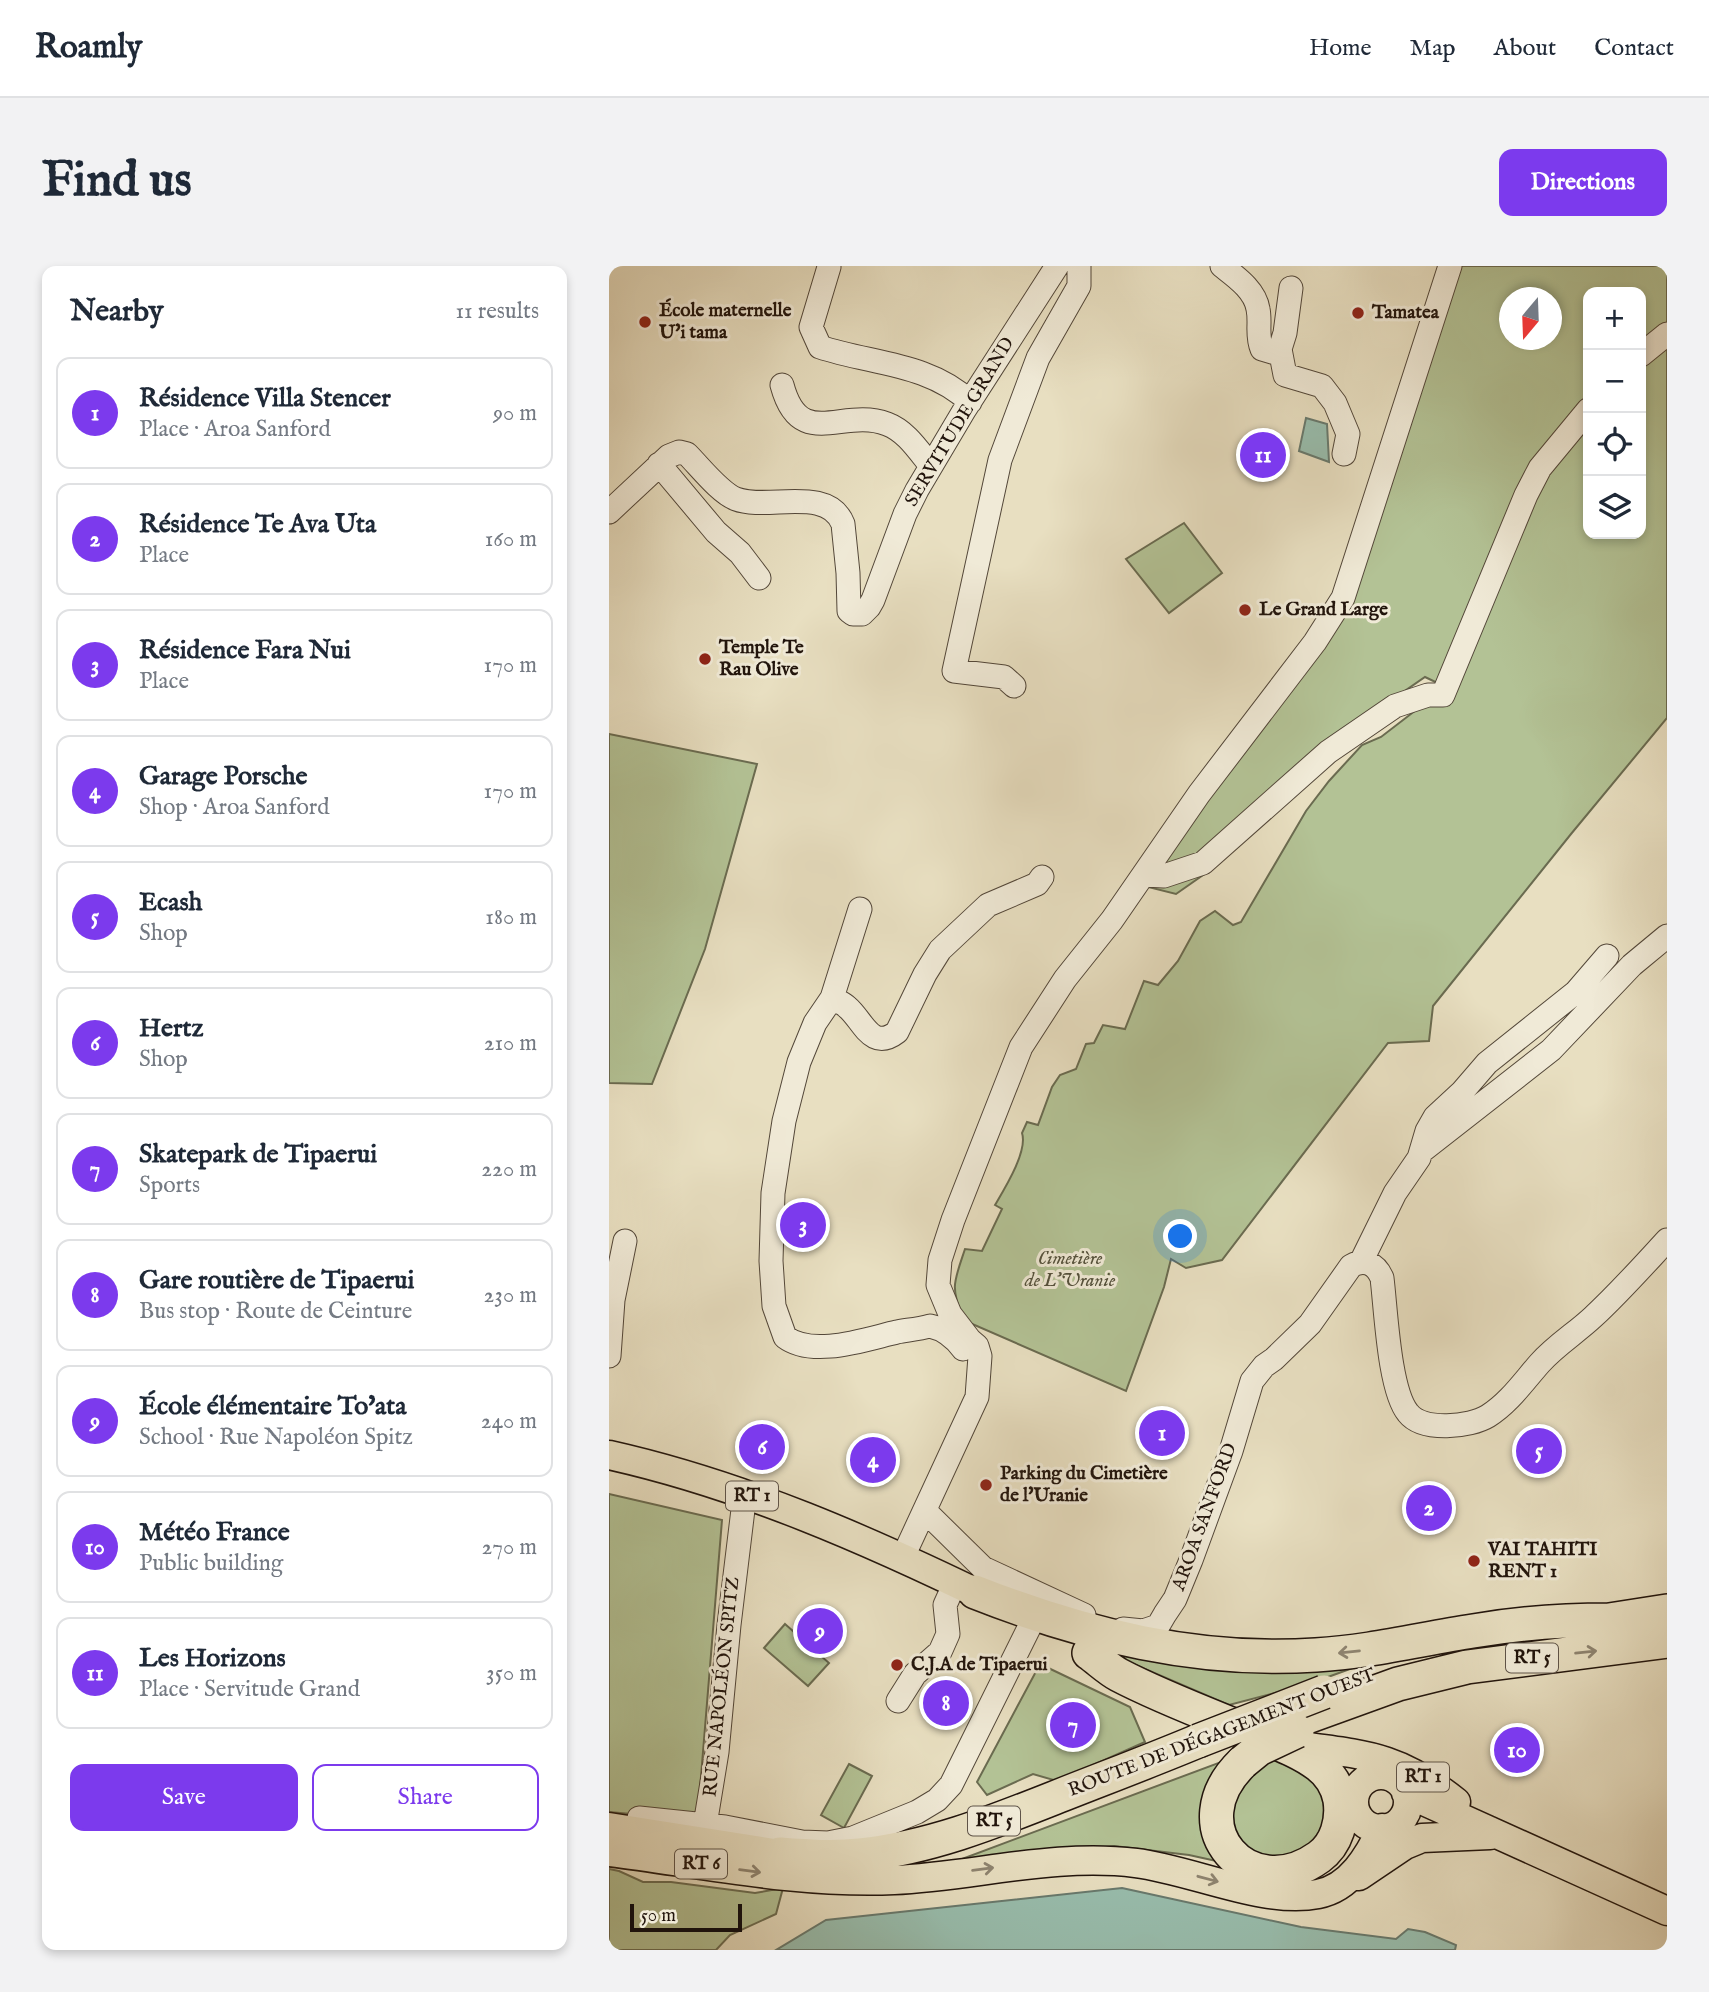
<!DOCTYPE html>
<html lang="en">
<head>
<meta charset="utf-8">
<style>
  body { margin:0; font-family:"IM FELL English",serif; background:#f2f2f3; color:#1f2937 }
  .controls { position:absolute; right:21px; top:21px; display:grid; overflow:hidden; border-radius:14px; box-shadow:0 4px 10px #0003 }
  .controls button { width:63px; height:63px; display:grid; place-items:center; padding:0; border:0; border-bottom:2px solid #e0e1e3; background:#fff; color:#1f2937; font:35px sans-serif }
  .compass { position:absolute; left:890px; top:21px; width:63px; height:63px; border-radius:50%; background:#fff; box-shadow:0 4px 10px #0003; rotate:199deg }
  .scale { position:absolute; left:21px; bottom:18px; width:112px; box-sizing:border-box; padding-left:7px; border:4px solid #21140c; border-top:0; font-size:19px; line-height:24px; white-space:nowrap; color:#21140c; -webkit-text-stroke:5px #f0ead7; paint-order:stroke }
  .you { position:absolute; left:572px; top:971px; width:24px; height:24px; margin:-18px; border:5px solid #fff; border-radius:50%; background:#1a73e8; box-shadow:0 0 0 10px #1a73e833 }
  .badge { display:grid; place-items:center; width:46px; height:46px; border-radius:50%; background:#7c3aed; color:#fff; font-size:23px; font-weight:700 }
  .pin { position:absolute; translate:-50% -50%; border:4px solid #fff; box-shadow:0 2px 7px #0006 }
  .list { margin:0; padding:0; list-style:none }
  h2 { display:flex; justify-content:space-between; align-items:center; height:91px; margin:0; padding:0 28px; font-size:30px }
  h2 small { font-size:23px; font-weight:400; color:#747a83 }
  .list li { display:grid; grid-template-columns:46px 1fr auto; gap:21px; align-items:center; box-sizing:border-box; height:112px; margin:0 14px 14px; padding:0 14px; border:2px solid #e0e1e3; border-radius:14px }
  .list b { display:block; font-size:26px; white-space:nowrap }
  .list p { margin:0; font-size:23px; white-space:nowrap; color:#747a83 }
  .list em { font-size:23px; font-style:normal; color:#747a83 }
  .actions { display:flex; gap:14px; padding:21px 28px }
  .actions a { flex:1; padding:16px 0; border:2px solid #7c3aed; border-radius:14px; text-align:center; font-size:24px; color:#7c3aed }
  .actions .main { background:#7c3aed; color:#fff }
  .icon { flex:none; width:38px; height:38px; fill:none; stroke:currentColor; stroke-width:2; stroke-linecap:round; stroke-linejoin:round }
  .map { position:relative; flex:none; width:1058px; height:1684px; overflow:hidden; border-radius:14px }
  header { display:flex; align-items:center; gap:42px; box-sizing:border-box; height:98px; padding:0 35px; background:#fff; border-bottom:2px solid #e0e1e3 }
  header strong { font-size:33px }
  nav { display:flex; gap:38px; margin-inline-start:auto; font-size:24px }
  .intro { display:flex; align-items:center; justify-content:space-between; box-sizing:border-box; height:168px; padding:0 42px }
  h1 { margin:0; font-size:49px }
  .button { padding:18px 32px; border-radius:14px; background:#7c3aed; color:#fff; font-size:24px; font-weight:700 }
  main { display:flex; gap:42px; padding:0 42px }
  aside { flex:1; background:#fff; border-radius:14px; box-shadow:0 4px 10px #0003 }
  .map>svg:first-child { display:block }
  .green { fill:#b3c295; stroke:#6a6b50; stroke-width:2; fill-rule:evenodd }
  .water { fill:#98bdad; stroke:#68796d; stroke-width:2 }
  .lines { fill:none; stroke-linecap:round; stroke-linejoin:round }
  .minor-casing { stroke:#534739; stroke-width:25 }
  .major-casing { stroke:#21140c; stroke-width:31 }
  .highway-casing { stroke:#21140c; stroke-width:36 }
  .minor { stroke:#f0ead7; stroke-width:23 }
  .major { stroke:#e8dfc1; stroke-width:28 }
  .highway { stroke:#e8dfc1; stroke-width:33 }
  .highway-bridge-casing { stroke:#21140c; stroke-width:36; stroke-linecap:butt }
  .highway-bridge { stroke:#e8dfc1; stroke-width:33 }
  .oneway { stroke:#8e8470 }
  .poi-dot { fill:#8f2418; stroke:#f0ead7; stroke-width:2.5 }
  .labels { text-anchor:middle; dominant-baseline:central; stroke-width:6; stroke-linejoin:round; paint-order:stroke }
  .shield { fill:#f0ead7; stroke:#5f5449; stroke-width:2 }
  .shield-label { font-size:18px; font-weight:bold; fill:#21140c }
  .poi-label { font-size:19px; font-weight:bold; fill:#21140c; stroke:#f0ead7; text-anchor:start }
  .street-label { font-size:19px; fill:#21140c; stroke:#f0ead7 }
  .park-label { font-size:19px; font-style:italic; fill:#54513c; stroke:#f0ead7 }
</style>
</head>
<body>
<header>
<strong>Roamly</strong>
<nav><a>Home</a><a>Map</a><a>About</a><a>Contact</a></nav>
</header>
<div class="intro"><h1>Find us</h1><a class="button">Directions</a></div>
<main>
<aside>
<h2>Nearby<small>11 results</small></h2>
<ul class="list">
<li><span class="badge">1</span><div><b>Résidence Villa Stencer</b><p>Place · Aroa Sanford</p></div><em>90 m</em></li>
<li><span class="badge">2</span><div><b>Résidence Te Ava Uta</b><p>Place</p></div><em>160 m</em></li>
<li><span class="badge">3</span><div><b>Résidence Fara Nui</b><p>Place</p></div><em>170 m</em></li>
<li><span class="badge">4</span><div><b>Garage Porsche</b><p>Shop · Aroa Sanford</p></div><em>170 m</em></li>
<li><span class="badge">5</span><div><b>Ecash</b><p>Shop</p></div><em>180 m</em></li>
<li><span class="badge">6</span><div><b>Hertz</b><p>Shop</p></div><em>210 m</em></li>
<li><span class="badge">7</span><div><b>Skatepark de Tipaerui</b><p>Sports</p></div><em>220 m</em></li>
<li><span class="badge">8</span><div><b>Gare routière de Tipaerui</b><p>Bus stop · Route de Ceinture</p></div><em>230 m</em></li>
<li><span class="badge">9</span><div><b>École élémentaire To'ata</b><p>School · Rue Napoléon Spitz</p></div><em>240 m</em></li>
<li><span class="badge">10</span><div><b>Météo France</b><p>Public building</p></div><em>270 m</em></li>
<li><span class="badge">11</span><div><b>Les Horizons</b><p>Place · Servitude Grand</p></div><em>350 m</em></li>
</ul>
<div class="actions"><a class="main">Save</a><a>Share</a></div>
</aside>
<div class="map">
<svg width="1058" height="1684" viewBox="0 0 1058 1684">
  <rect width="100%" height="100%" fill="#e8dfc1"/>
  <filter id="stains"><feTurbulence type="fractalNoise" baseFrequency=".00286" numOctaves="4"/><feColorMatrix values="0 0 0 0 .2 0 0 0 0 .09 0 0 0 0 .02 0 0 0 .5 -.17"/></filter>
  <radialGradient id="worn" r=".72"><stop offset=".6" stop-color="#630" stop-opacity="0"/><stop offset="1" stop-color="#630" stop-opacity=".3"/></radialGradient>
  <path class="green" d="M838,0h220v452l-96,116 -138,172 -4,35 -41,2 -166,217 -36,8 -15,-9 -7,28 -38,104 -163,-71c-13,-34 -9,-38 2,-71l17,2 20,-42 -7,-4c10,-17 33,-54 27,-72l5,-11 11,3 14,-38 8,-12 16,-6 10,-25 8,-1 9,-18 22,4 19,-48 14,4 20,-24 22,-40 15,-10 18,14 8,-3 65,-111 23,-30 33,-36 19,-8 65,-50 -21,-10 -91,63 -128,133 -30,21 -40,-10 200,-272zM979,26h53v242h-53zM900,32h42v42h-42z
    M575,257l38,50 -53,40 -43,-54z
    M0,468l148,30 -52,185 -53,135 -43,-1z
    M0,1228l113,26 -24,293 -22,5 -67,-6z
    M176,1358l44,39 -21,23 -44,-38z
    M793,1384l-96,35 -77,20 -119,-51 38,5z
    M431,1398l90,43 15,35 -88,39 -24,-7 -46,21 -10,-13z
    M669,1488l44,34c4,38 4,40 -23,67l-40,2 -24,-19 -7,-47z
    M612,1496l18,104 -50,-11 -75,-9 -168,19z
    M240,1498l23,12 -28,52 -23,-13z
    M0,1603l10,2 24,11h28l84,11 28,-5 -7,26 -46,21 -14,15h-107z"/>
  <path class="water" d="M697,152l21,6 2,38 -30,-11z
    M513,1622l179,39 95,12 12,-10 17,3 31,13 -1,5h-679l50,-30z"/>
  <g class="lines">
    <g class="minor-casing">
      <path id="minor" d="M613,0c14,11 33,24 36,43 3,14 -2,26 4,40l10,3 8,-3 5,-16 6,-45
        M220,1l-18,60 9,20c51,17 109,16 150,55
        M671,83l5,26 37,11 13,17 13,31 -4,20
        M1032,89l26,-21
        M173,119c18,67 60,22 105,39 19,7 31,26 44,42
        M50,198l57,68 24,21 19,25
        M0,246l60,-56 10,-4 8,2c13,13 33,39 49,45 31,12 92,-14 107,25l5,49 1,38 4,3h9l7,-7 4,-7 32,-86 12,-24 48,-81 92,-143
        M405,420l-10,-9 -50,-6 46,-211 38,-102 41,-72v-20
        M535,609l20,1 39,-13 125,-111 67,-46 33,-11h15l83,-200 14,-27 48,-58
        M251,643l-28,89 -17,25 -16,39 -15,59 -11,72 -2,68 3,45 11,31c28,21 81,2 112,-5 11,-2 22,-3 33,-6 14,3 25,12 33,23
        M223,732c5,3 11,5 15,9 16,13 24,45 50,25l28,-58 15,-24 48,-45 49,-21 5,-7
        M813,885l129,-101 81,-85 35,-29
        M752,996l34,-69 24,-35 8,-27 8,-14 27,-25 25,-29 89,-71 31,-36
        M0,1090l4,-56 12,-59
        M316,1245l58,57 101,47
        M293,1293l75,-162 3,-41 -3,-10 -7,-6 -20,-26 -12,-29 2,-25 13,-40 68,-173 44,-68 47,-59 87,-126 116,-152 28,-44 107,-332
        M514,1363l20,2 15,-5 7,-12 10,-15 16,-39 40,-109 21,-70 12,-15 10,-7 36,-35 41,-58c14,-8 25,-2 31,12 4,32 7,112 26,135 15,19 62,14 80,3 21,-13 36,-35 52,-53 16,-18 36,-30 53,-46 26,-24 50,-51 74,-77
        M289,1435l17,-27 25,-22 8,-18 -3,-29 10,-22
        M30,1552l86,9 77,15 26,1 25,-5 64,-26 20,-12 14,-15 81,-163
        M96,1559l12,-73 12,-127 16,-132"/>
    </g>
    <g class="major-casing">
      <path id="major" d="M0,1189c134,30 261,86 384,146
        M692,1480c68,9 99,11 155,56
        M745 1536a27 27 0 1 1 54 0a27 27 0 1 1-54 0Z
        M797,1527l261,118
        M0,1561l171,27
        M0,1586c94,12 190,32 285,28 81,-4 161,-27 242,-17 56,7 129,42 182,31 32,-6 51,-38 64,-66
        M750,1610l46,-31 17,-7 68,-3"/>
    </g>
    <g class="highway-casing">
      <path id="highway" d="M366,1326c109,43 223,71 341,63 53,-3 105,-16 157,-24 46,-8 91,-11 137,-11
        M981,1357l77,-12
        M480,1387c10,7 19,16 30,22 40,21 85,38 127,55 24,11 51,19 72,35 12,9 19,20 22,35 3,20 -3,44 -21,57 -70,50 -143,-31 -76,-95
        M684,1456l105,-38 69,-17 200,-26
        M171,1588c26,2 53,4 80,1 68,-7 131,-32 194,-57 48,-19 96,-37 144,-57"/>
    </g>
    <use href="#minor" class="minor"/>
    <use href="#major" class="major"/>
    <use href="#highway" class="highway"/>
    <g class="highway-bridge-casing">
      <path id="highway-bridge" d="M589,1475l126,-49
        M634,1496l16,-13 38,-18"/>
    </g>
    <use href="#highway-bridge" class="highway-bridge"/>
  </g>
  <defs><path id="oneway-shaft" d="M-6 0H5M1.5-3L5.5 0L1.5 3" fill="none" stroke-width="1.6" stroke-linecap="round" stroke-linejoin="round" transform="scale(1.75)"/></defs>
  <g class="oneway">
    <use href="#oneway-shaft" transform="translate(740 1386) rotate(174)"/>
    <use href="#oneway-shaft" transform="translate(977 1386) rotate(-6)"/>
    <use href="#oneway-shaft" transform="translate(374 1603) rotate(-7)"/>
    <use href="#oneway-shaft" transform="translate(141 1605) rotate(7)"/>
    <use href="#oneway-shaft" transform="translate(599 1613) rotate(15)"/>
  </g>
  <g class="poi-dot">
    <circle cx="749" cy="47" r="7"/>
    <circle cx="36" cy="56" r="7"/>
    <circle cx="636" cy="344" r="7"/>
    <circle cx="96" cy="393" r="7"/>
    <circle cx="377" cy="1219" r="7"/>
    <circle cx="865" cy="1295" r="7"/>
    <circle cx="288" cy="1399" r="7"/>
  </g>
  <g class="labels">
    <g class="shield">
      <rect x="117" y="1215.5" width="52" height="29" rx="5"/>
      <rect x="897" y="1377.5" width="52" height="29" rx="5"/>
      <rect x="788" y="1496.5" width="52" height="29" rx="5"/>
      <rect x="359" y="1540.5" width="52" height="29" rx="5"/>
      <rect x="66" y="1583.5" width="52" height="29" rx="5"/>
    </g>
    <g class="shield-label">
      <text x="143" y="1230">RT 1</text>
      <text x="923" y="1392">RT 5</text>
      <text x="814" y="1511">RT 1</text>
      <text x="385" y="1555">RT 5</text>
      <text x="92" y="1598">RT 6</text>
    </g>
    <g class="poi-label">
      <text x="50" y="45">École maternelle<tspan x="50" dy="22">U'i tama</tspan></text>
      <text x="763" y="47">Tamatea</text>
      <text x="650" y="344">Le Grand Large</text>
      <text x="110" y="382">Temple Te<tspan x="110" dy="22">Rau Olive</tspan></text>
      <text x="391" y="1208">Parking du Cimetière<tspan x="391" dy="22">de l'Uranie</tspan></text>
      <text x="879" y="1284">VAI TAHITI<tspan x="879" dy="22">RENT 1</tspan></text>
      <text x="302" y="1399">C.J.A de Tipaerui</text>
    </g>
    <g class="street-label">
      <text transform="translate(351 156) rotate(-59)">SERVITUDE GRAND</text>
      <text transform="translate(596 1251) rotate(-70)">AROA SANFORD</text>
      <text transform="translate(113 1421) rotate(-84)">RUE NAPOLÉON SPITZ</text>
      <text transform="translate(613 1467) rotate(-21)">ROUTE DE DÉGAGEMENT OUEST</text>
    </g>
    <g class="park-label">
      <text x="461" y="993">Cimetière<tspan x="461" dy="22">de L'Uranie</tspan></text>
    </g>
  </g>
  <rect width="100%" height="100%" filter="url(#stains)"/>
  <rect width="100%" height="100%" fill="url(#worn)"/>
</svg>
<div class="controls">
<button>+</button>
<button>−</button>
<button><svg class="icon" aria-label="locate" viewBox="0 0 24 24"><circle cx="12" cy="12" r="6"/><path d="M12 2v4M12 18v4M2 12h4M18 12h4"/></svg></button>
<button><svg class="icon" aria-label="layers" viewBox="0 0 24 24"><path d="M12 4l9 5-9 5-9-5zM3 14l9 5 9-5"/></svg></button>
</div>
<svg class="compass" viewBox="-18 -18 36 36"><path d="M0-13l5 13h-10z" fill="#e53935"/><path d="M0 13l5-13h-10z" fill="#747a83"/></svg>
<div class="scale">50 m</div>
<div class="you"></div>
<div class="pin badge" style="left:553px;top:1167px">1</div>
<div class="pin badge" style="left:820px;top:1242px">2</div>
<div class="pin badge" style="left:194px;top:959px">3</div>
<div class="pin badge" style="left:264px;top:1194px">4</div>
<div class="pin badge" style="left:930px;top:1185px">5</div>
<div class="pin badge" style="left:153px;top:1181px">6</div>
<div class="pin badge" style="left:464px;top:1459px">7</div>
<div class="pin badge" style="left:337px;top:1437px">8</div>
<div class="pin badge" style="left:211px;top:1365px">9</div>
<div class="pin badge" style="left:908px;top:1484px">10</div>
<div class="pin badge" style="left:654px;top:189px">11</div>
</div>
</main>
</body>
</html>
